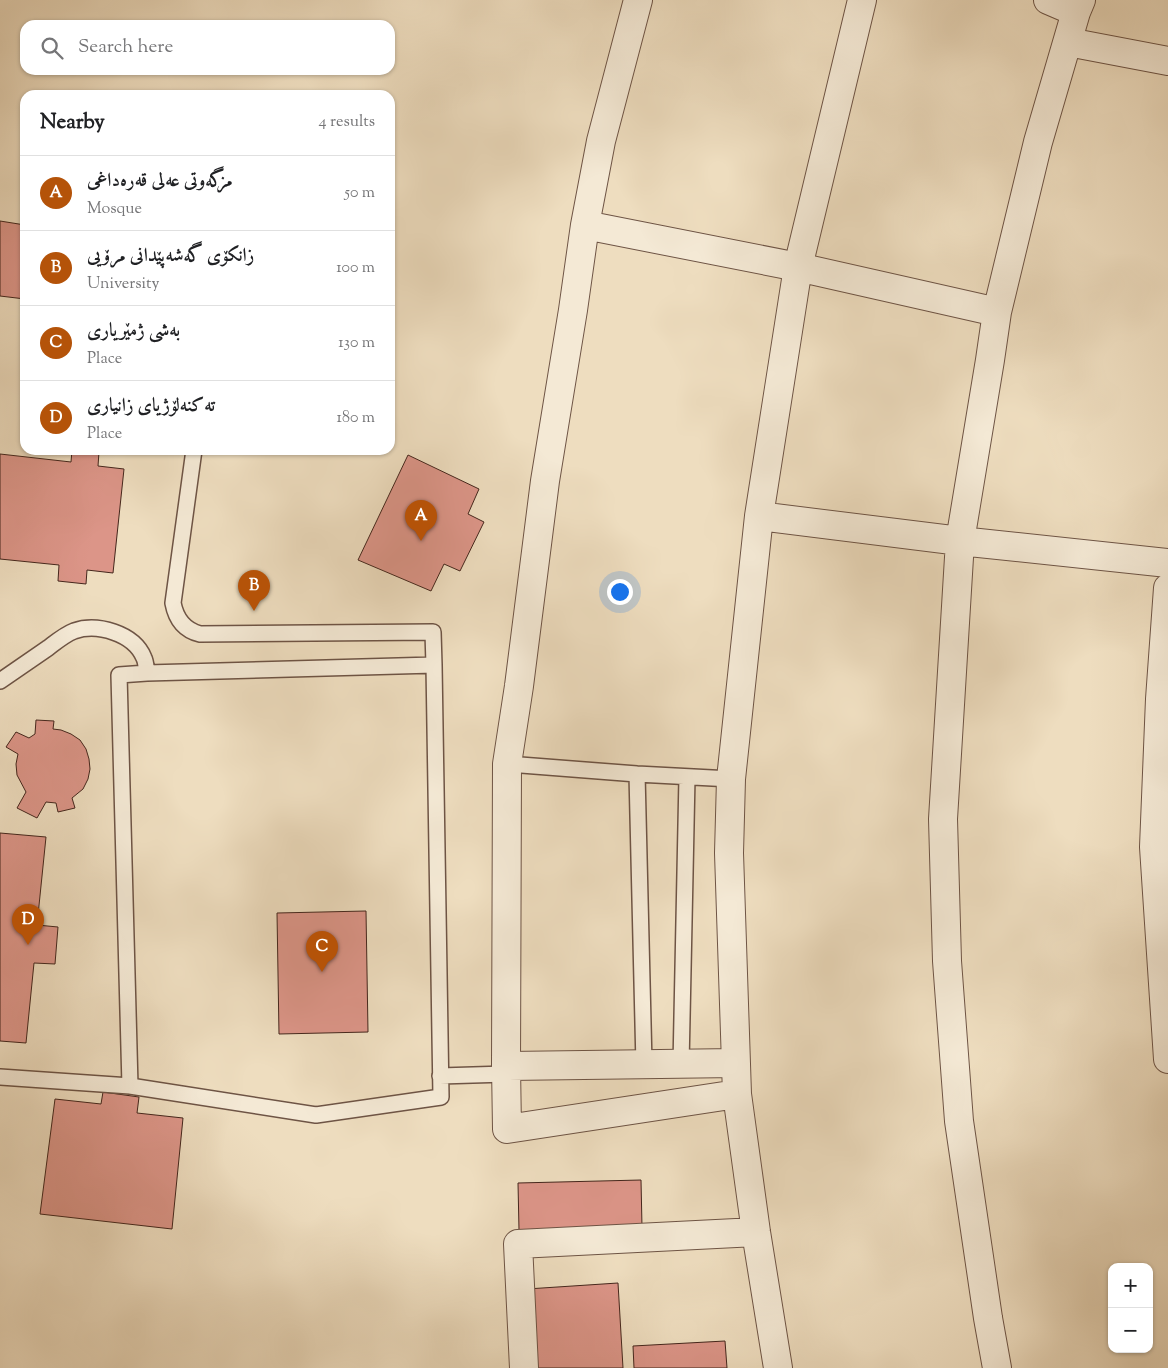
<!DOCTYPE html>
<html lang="en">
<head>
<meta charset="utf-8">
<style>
  body { margin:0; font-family:"Sorts Mill Goudy",Amiri,serif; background:#f2f2f2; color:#202124 }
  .controls { position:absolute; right:15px; bottom:15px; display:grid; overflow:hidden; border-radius:10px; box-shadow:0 1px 4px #0004 }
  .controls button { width:45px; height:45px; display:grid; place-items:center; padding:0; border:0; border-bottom:1px solid #e0e0e0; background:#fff; color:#202124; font:25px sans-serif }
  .you { position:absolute; left:619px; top:591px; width:18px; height:18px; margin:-12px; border:4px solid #fff; border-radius:50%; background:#1a73e8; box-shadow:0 0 0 8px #1a73e833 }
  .badge { display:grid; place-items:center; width:32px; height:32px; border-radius:50%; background:#b45309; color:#fff; font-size:16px; font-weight:700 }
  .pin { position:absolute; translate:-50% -41px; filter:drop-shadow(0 1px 2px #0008) }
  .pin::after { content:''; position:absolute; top:26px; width:18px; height:15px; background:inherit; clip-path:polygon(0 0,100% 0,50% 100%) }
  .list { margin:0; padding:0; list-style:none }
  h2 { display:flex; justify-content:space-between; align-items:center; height:65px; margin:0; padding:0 20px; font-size:21px }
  h2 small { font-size:16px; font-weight:400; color:#757577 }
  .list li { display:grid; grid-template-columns:32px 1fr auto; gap:15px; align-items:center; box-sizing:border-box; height:75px; padding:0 20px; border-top:1px solid #e0e0e0 }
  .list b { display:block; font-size:19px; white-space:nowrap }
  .list p { margin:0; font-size:16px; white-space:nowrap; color:#757577 }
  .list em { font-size:16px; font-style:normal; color:#757577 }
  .icon { flex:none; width:28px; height:28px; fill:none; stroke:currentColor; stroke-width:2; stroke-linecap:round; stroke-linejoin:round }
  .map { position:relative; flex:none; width:1168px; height:1368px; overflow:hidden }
  .search { position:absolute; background:#fff; box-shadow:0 1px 4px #0004; left:20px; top:20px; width:375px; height:55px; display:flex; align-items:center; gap:12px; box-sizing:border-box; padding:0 18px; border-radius:15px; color:#757577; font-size:19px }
  .panel { position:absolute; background:#fff; box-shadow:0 1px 4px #0004; left:20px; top:90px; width:375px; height:365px; border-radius:15px }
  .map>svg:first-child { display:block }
  .building { fill:#dc9588; stroke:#44261c }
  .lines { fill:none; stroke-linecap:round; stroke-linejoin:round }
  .service-casing { stroke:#6e5445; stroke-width:18 }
  .minor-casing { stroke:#6e5445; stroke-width:30 }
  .service { stroke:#f4e9d5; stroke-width:15 }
  .minor { stroke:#f4e9d5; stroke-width:28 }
</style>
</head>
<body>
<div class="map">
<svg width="1168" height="1368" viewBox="0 0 1168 1368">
  <rect width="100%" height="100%" fill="#eeddbf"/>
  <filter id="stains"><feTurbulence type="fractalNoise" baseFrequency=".004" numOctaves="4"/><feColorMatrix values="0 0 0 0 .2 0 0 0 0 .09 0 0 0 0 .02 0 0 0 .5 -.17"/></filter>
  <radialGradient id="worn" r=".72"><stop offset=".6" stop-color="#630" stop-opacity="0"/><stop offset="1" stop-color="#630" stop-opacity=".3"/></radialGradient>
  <path class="building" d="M0,221l25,4v74l-25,-3z
    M72,450l27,2 -1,14 26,3 -11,104 -26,-3 -1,14 -28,-3 1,-16 -59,-6v-105l71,8z
    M408,455l71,34 -11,25 16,8 -24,49 -16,-7 -13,27 -73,-31z
    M36,720l18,1 -1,8 8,1 10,4 9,6 6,9 3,10 1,10 -2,10 -5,10 -11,9 3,10 -17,4 -2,-9 -10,-1 -9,16 -20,-10 9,-16 -9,-17 -1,-11 2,-10 -12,-7 10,-15 13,6 6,-4z
    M0,833l46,4 -9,88 21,2 -3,37 -21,-1 -8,80 -26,-2z
    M366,911l2,121 -89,2 -2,-121z
    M103,1092l36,5 -2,16 46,5 -11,111 -132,-15 15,-115 46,5z
    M641,1180l1,47 -123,3 -1,-47z
    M618,1283l5,85h-92l-4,-79z
    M725,1341l2,27h-93l-1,-22z"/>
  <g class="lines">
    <g class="service-casing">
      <path id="service" d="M194,450l-21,153c3,16 11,27 27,31l233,-2 1,33
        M0,681c16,-11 32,-22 48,-33 8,-6 16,-13 26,-17 23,-8 60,2 70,27 2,4 2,10 3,15
        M507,764l130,10 94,5
        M637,774l7,291
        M681,1065l6,-288
        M440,1076l66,-2
        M0,1077l130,9 186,29 125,-18 -7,-432 -287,8 -28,2 11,411"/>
    </g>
    <g class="minor-casing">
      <path id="minor" d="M638,0l-37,141 -16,84 -12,85 -28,171 -26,205 -12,78 -1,302 1,63 230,-35
        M1048,0l28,12
        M1068,42l100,19
        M585,225l213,42 199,45
        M759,516l201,25 208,22
        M1168,588l-8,111 -6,148 14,212
        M506,1066l230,-3
        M524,1368l-6,-124 238,-12
        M778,1368l-22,-136 -19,-138 -8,-241 2,-74 28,-263 39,-249 64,-267
        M997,1368l-9,-50 -29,-197 -12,-160 -4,-142 17,-278 30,-181 7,-48 41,-170 38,-130 5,-12"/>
    </g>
    <use href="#service" class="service"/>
    <use href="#minor" class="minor"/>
  </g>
  <rect width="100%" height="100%" filter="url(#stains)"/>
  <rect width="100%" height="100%" fill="url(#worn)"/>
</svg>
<div class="controls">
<button>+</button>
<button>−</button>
</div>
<div class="you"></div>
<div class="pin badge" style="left:421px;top:541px">A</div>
<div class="pin badge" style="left:254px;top:611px">B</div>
<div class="pin badge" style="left:322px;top:972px">C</div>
<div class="pin badge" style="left:28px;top:945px">D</div>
<div class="search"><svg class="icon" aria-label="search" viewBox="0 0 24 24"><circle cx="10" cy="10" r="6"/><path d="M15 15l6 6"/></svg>Search here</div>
<section class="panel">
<h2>Nearby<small>4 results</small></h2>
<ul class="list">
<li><span class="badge">A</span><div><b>مزگەوتی عەلی قەرەداغی</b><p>Mosque</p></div><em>50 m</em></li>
<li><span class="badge">B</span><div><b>زانکۆی گه‌شه‌پێدانی مرۆیی</b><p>University</p></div><em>100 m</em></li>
<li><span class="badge">C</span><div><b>بەشی ژمێریاری</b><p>Place</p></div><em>130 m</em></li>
<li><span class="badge">D</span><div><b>ته‌کنه‌لۆژیای زانیاری</b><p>Place</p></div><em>180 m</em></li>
</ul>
</section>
</div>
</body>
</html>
